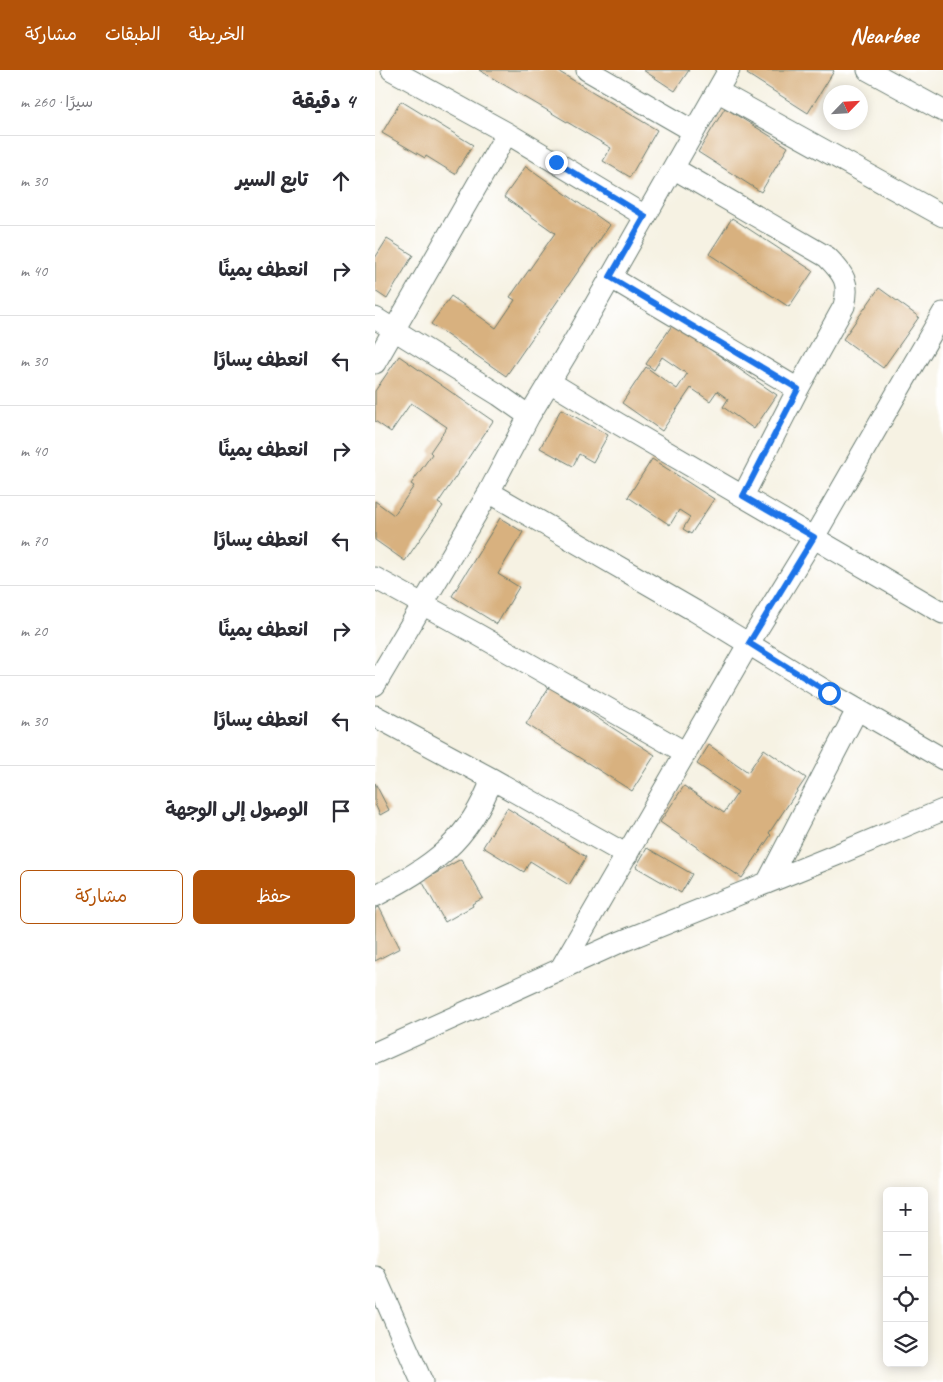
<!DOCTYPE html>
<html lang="ar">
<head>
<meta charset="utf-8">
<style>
  body { margin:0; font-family:Caveat,"Playpen Sans Arabic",sans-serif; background:#f2f2f3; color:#2b2b33; direction:rtl }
  .controls { position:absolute; right:15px; bottom:15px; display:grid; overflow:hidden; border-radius:8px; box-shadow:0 2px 12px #0003 }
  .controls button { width:45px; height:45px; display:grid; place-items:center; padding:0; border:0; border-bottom:1px solid #e1e1e2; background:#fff; color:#2b2b33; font:25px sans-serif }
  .compass { position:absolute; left:448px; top:15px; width:45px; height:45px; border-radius:50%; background:#fff; box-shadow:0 2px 12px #0003; rotate:65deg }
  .stop { position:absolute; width:15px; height:15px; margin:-11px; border:4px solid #1a73e8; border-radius:50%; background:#fff }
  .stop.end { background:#1a73e8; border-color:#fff; box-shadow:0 1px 5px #0008 }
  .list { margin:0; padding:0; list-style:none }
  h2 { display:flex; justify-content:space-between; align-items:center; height:65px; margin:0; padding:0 20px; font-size:21px }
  h2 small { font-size:16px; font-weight:400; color:#7c7c81 }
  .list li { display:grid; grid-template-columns:32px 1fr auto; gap:15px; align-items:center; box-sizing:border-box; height:90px; padding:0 20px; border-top:1px solid #e1e1e2 }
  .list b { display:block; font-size:19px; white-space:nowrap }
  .list em { font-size:16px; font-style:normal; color:#7c7c81 }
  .actions { display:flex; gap:10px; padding:15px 20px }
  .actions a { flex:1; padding:11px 0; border:1px solid #b45309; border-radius:8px; text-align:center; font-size:18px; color:#b45309 }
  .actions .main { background:#b45309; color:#fff }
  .icon { flex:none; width:28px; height:28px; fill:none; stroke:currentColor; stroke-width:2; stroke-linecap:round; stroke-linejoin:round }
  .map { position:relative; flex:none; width:568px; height:1312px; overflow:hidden; direction:ltr }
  header { display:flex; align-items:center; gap:30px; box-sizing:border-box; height:70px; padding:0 25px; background:#b45309; color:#fff }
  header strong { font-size:24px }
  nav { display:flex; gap:28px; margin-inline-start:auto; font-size:18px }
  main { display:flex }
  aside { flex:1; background:#fff }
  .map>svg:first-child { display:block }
  .building { fill:#d8b17f }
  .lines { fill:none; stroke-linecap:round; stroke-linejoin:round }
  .minor-casing { stroke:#6a7c71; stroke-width:23 }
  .minor { stroke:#fff; stroke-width:21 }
  .route { stroke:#1a73e8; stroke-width:6 }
</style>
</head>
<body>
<header>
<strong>Nearbee</strong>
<nav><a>الخريطة</a><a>الطبقات</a><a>مشاركة</a></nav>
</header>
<main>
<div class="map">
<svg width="568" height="1312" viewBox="0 0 568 1312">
  <rect width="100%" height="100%" fill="#fff"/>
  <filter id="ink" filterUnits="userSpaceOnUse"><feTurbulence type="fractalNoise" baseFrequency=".02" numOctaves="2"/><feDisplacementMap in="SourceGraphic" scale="10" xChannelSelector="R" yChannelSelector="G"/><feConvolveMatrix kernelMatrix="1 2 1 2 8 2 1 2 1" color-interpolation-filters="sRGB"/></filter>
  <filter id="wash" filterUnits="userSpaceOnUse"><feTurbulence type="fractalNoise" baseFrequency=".0096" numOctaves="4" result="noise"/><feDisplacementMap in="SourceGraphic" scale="20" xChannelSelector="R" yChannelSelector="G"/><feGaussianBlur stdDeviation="1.12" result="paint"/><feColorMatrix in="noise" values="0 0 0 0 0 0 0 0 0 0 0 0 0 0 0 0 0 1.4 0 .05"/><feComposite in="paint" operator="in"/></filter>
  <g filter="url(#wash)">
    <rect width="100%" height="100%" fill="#f6f2e3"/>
    <g id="blocks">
      <path class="building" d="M104,0h77l101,60 -27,47 -27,-16 8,-13z
        M268,0h46l-14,21z
        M374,0h84l1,1 -26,42 -61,-39z
        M26,31l72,44 -18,29 -29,-18 -1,2 -43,-25z
        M350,38l63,39 -27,45 -63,-40z
        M151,96l84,59 -104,151 -75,-52 20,-28 45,32 19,-28 -5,-3 45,-64 -51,-36z
        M357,148l81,53 -24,36 -80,-53z
        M12,169l26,16 -26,44 -12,-8v-33z
        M504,218l40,29 -36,51 -40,-29z
        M298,254l104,71 -23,34 -31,-22 5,-8 -11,-8 -7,10 -19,-13 -29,43 -40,-28 24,-36 31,22 10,-15 -25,-17 -8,13 -8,-6z
        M24,286l94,65 -55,82 5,3 -38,55 -30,-21v-39l19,14 20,-29 -3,-2 21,-30 -2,-2 17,-25 -36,-24 -20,29 -16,-11v-30z
        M186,339l47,26 -15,27 -14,-8 -6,12 -33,-18z
        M277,389l62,40 -23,35 -8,-5 7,-12 -11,-7 -9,15 -42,-28z
        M125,448l23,14 -25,42 21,13 -22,37 -45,-28z
        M174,617l106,68 -23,36 -106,-67z
        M334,675l39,27 16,-23 42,29 -37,55 2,2 -29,43 -82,-56 24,-36 40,27 14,-21 -41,-28z
        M0,713l14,27 -9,5 -5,-11z
        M132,738l79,49 -17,28 -39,-24 -6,11 -41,-25z
        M272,778l45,26 -11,19 -45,-26z
        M86,789l22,39 -11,6 1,2 -28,16 -23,-41z
        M4,837l21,41 -25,13v-52z"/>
    </g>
  </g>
  <g filter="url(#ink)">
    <use href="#blocks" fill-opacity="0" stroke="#6a7c71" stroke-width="1"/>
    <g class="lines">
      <g class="minor-casing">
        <path id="minor" d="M17,0l115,63 138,83
          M212,0l106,61
          M493,0l75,41
          M342,21l226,125
          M298,98l154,89c17,17 23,26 17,49l-46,83 -55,107
          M235,207l188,112
          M0,248l124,77 30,21
          M0,293l132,-230
          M175,312l67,41 326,190
          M114,422l206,119 134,82 114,66
          M0,508l100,55 211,120
          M0,615l114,-193 40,-76 50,-83 150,-263
          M0,646l117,63 135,76
          M392,813l90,-173
          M0,826c57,-30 94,-54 117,-117
          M186,898l188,-325 65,-106 129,-224
          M0,983l243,-110 218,-88 107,-45
          M0,1206l47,106"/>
      </g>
      <use href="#minor" class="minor"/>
    </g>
  </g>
  <g class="lines" filter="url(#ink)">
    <path class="route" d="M181,92l89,54 -35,61 188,112 -55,107 71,41 -65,106 80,50"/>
  </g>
</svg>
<div class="controls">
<button>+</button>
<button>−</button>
<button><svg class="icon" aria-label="locate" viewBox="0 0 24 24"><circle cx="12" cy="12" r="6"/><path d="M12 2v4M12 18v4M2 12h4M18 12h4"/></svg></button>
<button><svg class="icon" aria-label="layers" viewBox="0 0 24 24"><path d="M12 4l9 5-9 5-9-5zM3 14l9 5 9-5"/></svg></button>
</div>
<svg class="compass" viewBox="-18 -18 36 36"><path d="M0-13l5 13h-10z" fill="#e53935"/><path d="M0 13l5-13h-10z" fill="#7c7c81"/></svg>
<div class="stop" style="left:454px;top:623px"></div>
<div class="stop end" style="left:181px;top:92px"></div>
</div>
<aside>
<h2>4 دقيقة<small>سيرًا · 260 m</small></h2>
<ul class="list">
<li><svg class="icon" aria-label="ahead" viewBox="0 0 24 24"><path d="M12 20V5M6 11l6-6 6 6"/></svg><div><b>تابع السير</b></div><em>30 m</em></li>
<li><svg class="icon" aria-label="right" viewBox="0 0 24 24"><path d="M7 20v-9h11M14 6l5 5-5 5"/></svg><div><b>انعطف يمينًا</b></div><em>40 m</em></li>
<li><svg class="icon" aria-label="left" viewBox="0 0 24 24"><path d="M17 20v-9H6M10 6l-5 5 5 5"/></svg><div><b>انعطف يسارًا</b></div><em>30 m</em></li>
<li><svg class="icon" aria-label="right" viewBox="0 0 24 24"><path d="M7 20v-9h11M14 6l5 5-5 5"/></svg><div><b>انعطف يمينًا</b></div><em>40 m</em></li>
<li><svg class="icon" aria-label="left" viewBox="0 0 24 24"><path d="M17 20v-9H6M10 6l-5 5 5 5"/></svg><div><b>انعطف يسارًا</b></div><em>70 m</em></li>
<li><svg class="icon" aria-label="right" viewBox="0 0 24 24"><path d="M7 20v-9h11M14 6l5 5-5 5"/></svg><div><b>انعطف يمينًا</b></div><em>20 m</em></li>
<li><svg class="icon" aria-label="left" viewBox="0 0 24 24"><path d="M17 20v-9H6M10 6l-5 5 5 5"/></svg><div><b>انعطف يسارًا</b></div><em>30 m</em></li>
<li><svg class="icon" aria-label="arrive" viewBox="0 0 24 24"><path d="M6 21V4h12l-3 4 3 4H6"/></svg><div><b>الوصول إلى الوجهة</b></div></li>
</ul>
<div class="actions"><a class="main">حفظ</a><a>مشاركة</a></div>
</aside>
</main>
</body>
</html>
